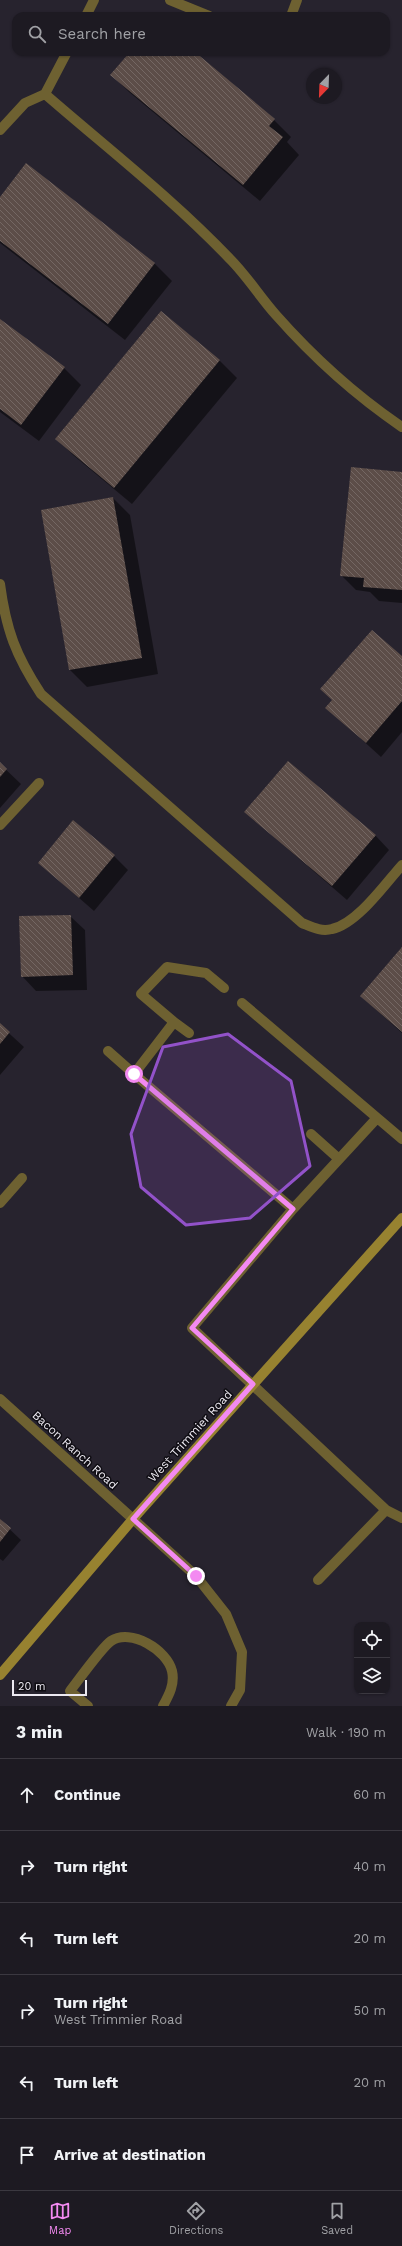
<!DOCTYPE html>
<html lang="en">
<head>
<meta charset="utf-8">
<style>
	body { margin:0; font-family:"Work Sans",sans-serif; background:#25232a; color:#f1f3f6 }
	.controls { position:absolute; right:12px; bottom:12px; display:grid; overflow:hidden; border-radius:8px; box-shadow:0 1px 3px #0004 }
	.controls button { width:36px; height:36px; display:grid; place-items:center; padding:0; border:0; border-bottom:1px solid #3b3840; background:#1d1a22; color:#f1f3f6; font:20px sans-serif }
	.compass { position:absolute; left:306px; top:68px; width:36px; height:36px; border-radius:50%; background:#1d1a22; box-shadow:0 1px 3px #0004; rotate:203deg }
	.scale { position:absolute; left:12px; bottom:10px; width:75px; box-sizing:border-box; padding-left:4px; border:2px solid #ece9f1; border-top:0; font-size:11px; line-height:14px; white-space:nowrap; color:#ece9f1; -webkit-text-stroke:3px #0f0d13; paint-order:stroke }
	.stop { position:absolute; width:12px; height:12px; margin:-9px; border:3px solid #f38af1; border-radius:50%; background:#fff }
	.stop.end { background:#f38af1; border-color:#fff; box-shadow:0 1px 4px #0008 }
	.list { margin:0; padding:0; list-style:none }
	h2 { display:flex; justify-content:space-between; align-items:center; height:52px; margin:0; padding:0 16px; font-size:17px }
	h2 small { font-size:13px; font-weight:400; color:#a0a1a5 }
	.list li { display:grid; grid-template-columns:26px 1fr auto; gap:12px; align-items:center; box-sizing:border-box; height:72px; padding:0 16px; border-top:1px solid #3b3840 }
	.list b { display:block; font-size:15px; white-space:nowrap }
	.list p { margin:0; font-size:13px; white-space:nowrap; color:#a0a1a5 }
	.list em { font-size:13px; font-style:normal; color:#a0a1a5 }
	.icon { flex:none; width:22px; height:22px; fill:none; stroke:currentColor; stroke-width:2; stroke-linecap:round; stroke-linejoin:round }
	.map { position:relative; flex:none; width:402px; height:1706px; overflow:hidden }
	.search { position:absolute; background:#1d1a22; box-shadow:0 1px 3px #0004; left:12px; right:12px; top:12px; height:44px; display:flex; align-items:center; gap:10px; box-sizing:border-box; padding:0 14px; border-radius:12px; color:#a0a1a5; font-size:15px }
	.sheet { height:484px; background:#1d1a22 }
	nav { display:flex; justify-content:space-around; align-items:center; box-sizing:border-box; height:56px; border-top:1px solid #3b3840; background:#1d1a22; font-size:11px; color:#a0a1a5 }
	nav a { display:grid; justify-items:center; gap:2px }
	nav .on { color:#f38af1 }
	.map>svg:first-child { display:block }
</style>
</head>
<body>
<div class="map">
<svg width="402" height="1706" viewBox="0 0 402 1706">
	<defs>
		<pattern id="building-back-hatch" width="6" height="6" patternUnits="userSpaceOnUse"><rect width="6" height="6" fill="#5c4d48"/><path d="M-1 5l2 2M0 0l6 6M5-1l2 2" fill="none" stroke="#746763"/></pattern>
	</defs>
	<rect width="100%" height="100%" fill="#27232e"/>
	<!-- shadow -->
	<path fill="#0007" d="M 131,52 L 193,52 L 274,120 L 291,137 L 287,142 L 299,155 L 260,201 L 129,92 L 112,75 Z
		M 27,165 L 155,264 L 172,281 L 125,340 L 0,243 L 0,199 Z
		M 161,313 L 220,361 L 237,378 L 132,504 L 73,455 L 56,438 Z
		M 0,320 L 64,368 L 81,385 L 39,441 L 0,412 Z
		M 402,473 L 402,603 L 379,601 L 370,592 L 356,590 L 341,575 Z
		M 113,498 L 130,515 L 158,674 L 87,687 L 70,670 Z
		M 402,657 L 402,732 L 381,757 L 327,708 Z
		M 0,764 L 21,784 L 0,808 Z
		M 245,812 L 375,835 L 389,850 L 347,900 Z
		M 114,856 L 128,870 L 94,911 L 39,863 Z
		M 70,916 L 85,930 L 87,990 L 36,991 L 22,976 Z
		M 402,949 L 402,1033 L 361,996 Z
		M 0,1025 L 24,1047 L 0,1075 Z
		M 0,1520 L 21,1540 L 3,1561 L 0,1559 Z"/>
	<!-- building -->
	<path fill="url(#building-back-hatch)" d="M 130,52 L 195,52 L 275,119 L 269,126 L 283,137 L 243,185 L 110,75 Z
		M 26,163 L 155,263 L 108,324 L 0,241 L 0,197 Z
		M 161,311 L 220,360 L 114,488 L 55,439 Z
		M 0,319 L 65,367 L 21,425 L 0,409 Z
		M 351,467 L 402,472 L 402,590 L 363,587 L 364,578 L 340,576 Z
		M 113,497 L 142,658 L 69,670 L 41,510 Z
		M 372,630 L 402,656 L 402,701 L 366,743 L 325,708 L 332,700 L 320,689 Z
		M 288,761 L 376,835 L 332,886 L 244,812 Z
		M 0,762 L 7,769 L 0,777 Z
		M 73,820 L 115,855 L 79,898 L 38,863 Z
		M 71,915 L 73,975 L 21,977 L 19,916 Z
		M 402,947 L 402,1032 L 360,996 Z
		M 0,1023 L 10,1032 L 0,1044 Z
		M 0,1519 L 11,1528 L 0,1542 Z"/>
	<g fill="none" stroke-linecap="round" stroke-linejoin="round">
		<!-- service -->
		<path stroke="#6e6131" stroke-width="10" d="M 170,0 L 209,16
			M 86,16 L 94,0
			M 291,16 L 297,0
			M 45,94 C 107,148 173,199 230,259 C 247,276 260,297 276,315 C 314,358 355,395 402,427
			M 0,130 L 25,103 L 45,94 L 67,52
			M 0,584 C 6,630 16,656 41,694 L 302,923 C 312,927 321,932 332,929 C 357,924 385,884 402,865
			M 0,825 L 39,783
			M 224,988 L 206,973 L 167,967 L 141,994 L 174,1022 L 134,1074 L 293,1209 L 192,1328 L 386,1510 L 318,1580
			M 242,1003 L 402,1139
			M 174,1022 L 189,1033
			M 108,1051 L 134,1074
			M 311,1134 L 339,1159
			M 0,1203 L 22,1178
			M 293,1209 L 377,1118
			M 386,1510 L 402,1518
			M 133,1519 L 196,1576 L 226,1614 L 242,1652 L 240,1690 L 231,1706
			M 88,1706 L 70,1691 C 78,1681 102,1647 111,1641 C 131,1628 167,1650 172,1671 C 175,1684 169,1695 163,1706"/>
		<!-- minor -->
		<path stroke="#6e6131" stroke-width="10" d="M 0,1399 L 133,1519"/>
		<!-- secondary -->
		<path stroke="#978230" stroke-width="10" d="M 0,1675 L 133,1519 L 402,1218"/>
	</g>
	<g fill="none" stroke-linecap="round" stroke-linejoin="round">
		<!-- route -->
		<path stroke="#f38af1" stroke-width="5" d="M 134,1074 L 293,1209 L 192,1328 L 253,1384 L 133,1519 L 196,1576"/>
	</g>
	<!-- marked area -->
	<path fill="#9252c9" fill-opacity="0.2" stroke="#9252c9" stroke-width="3" stroke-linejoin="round" d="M 228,1034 L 291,1081 L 310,1166 L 250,1218 L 186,1225 L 141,1187 L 131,1134 L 163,1047 Z"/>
	<g text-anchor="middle" stroke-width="3" stroke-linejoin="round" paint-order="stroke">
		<!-- street labels -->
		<g font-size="12" fill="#ece9f1" stroke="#0f0d13">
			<text transform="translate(190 1436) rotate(-48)" y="4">West Trimmier Road</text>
			<text transform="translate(75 1450) rotate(42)" y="4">Bacon Ranch Road</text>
		</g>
	</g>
</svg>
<div class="controls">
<button><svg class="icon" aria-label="locate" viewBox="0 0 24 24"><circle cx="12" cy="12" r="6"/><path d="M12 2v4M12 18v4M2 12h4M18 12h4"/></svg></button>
<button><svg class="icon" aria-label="layers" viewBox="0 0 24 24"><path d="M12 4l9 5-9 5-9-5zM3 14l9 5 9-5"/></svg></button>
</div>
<svg class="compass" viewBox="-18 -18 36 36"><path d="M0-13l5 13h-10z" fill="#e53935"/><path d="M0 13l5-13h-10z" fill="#a0a1a5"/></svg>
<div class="scale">20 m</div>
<div class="stop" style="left:134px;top:1074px"></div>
<div class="stop end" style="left:196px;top:1576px"></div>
<div class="search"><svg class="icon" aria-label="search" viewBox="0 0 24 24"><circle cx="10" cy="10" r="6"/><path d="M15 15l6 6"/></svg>Search here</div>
</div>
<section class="sheet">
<h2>3 min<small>Walk · 190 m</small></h2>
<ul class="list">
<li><svg class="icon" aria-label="ahead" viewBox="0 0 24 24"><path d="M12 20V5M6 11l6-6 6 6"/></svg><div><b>Continue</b></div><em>60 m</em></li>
<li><svg class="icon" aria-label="right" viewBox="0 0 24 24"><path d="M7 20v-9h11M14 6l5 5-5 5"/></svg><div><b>Turn right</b></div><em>40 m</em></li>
<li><svg class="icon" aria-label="left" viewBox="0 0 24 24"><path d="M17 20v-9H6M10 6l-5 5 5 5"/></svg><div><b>Turn left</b></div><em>20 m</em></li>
<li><svg class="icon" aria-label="right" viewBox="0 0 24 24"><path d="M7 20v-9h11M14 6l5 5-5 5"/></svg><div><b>Turn right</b><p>West Trimmier Road</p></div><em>50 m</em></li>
<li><svg class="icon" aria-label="left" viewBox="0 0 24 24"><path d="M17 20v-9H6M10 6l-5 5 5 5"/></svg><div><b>Turn left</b></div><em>20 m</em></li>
<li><svg class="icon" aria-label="arrive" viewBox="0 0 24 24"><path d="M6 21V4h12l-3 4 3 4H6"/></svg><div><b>Arrive at destination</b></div></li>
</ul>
</section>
<nav>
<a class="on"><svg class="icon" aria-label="map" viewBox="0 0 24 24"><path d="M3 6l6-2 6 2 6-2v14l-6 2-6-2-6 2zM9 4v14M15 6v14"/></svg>Map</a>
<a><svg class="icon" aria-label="directions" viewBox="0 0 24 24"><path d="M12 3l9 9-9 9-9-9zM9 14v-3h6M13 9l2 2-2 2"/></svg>Directions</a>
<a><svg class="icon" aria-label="saved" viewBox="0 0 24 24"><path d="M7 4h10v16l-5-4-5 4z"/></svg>Saved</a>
</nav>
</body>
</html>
